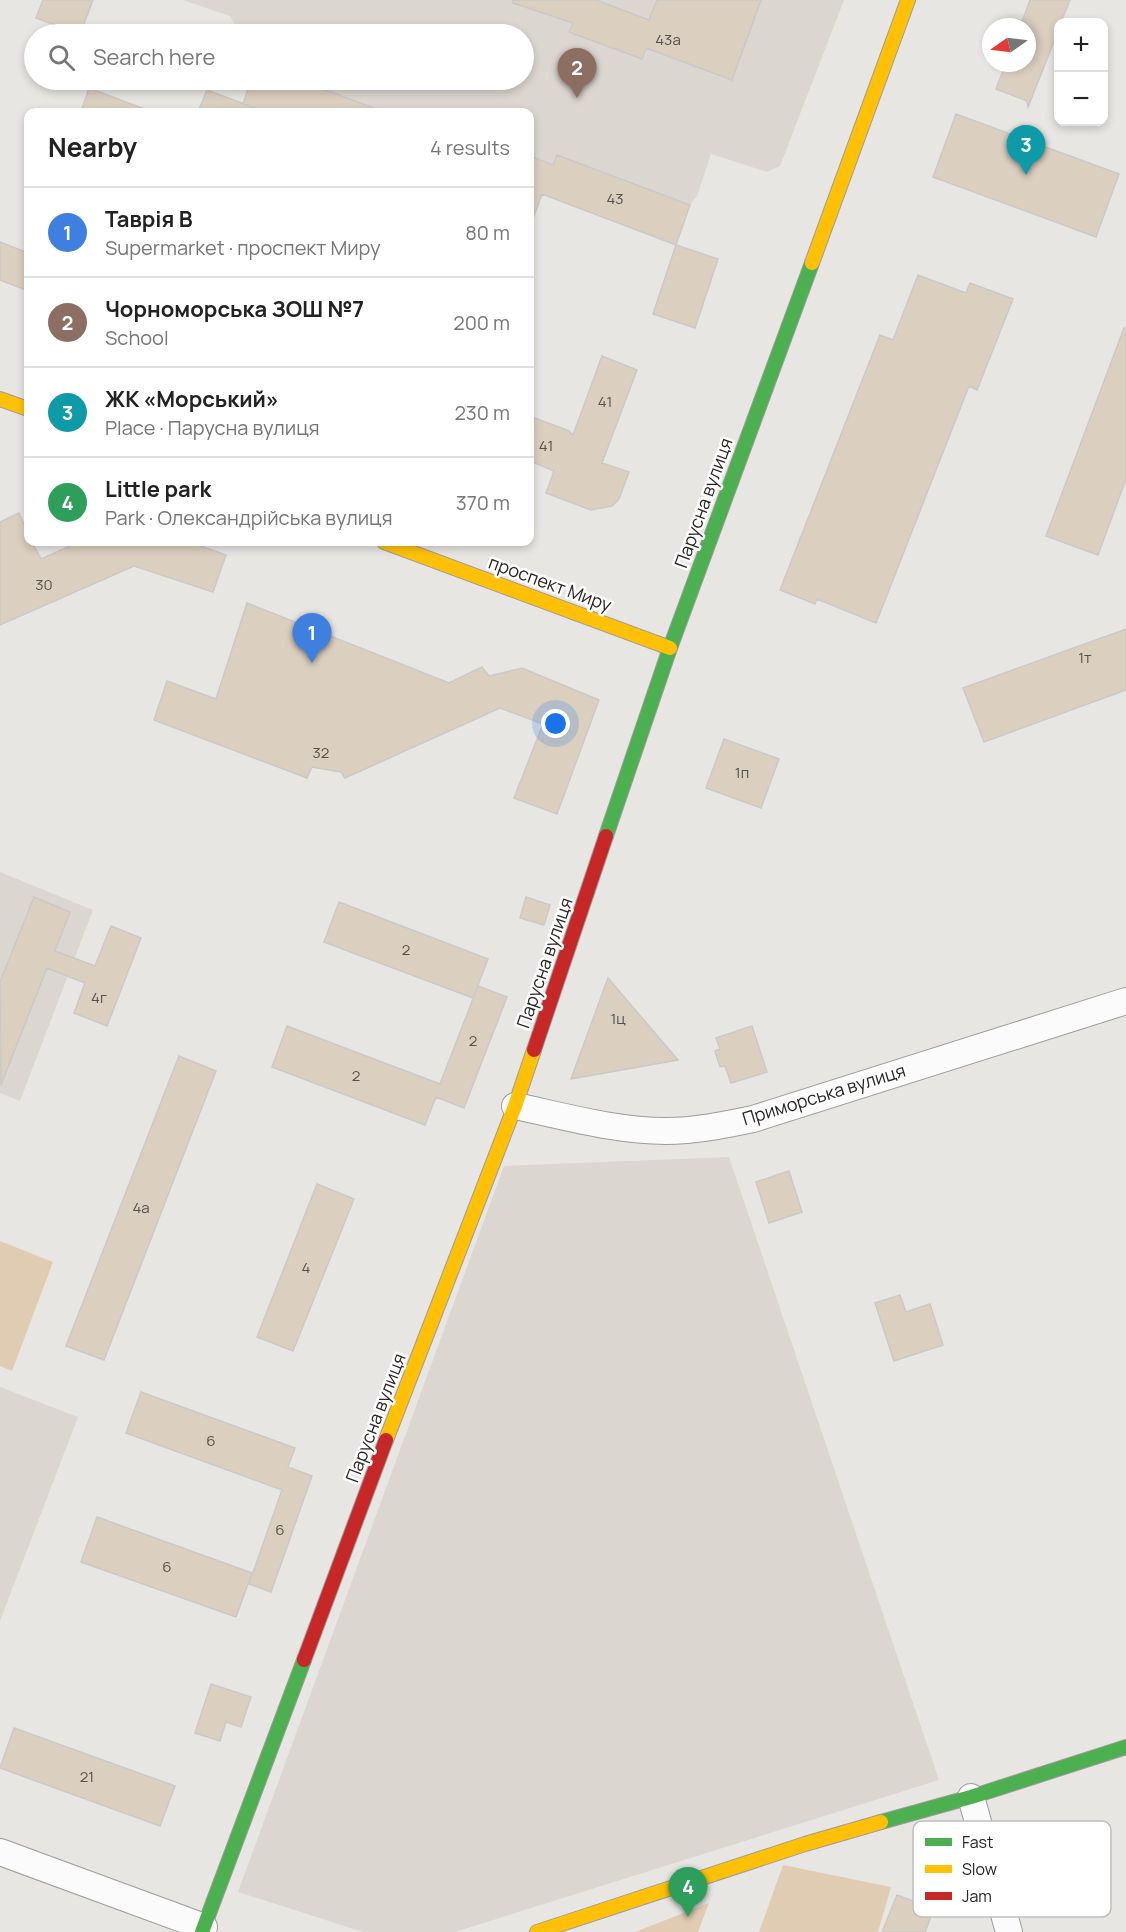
<!DOCTYPE html>
<html lang="en">
<head>
<meta charset="utf-8">
<style>
	body { margin:0; font-family:Manrope,sans-serif; background:#f6f6f6; color:#222 }
	.controls { position:absolute; right:18px; top:18px; display:grid; overflow:hidden; border-radius:12px; box-shadow:0 3px 9px #0003 }
	.controls button { width:54px; height:54px; display:grid; place-items:center; padding:0; border:0; border-bottom:2px solid #e0e0e0; background:#fff; color:#222; font:30px sans-serif }
	.compass { position:absolute; left:982px; top:18px; width:54px; height:54px; border-radius:50%; background:#fff; box-shadow:0 3px 9px #0003; rotate:256deg }
	.you { position:absolute; left:556px; top:724px; width:21px; height:21px; margin:-15px; border:4px solid #fff; border-radius:50%; background:#1a73e8; box-shadow:0 0 0 9px #1a73e833 }
	.badge { display:grid; place-items:center; width:39px; height:39px; border-radius:50%; background:#6b6966; color:#fff; font-size:20px; font-weight:700 }
	.pin { position:absolute; translate:-50% -50px; filter:drop-shadow(0 2px 3px #0008) }
	.pin::after { content:''; position:absolute; top:32px; width:21px; height:18px; background:inherit; clip-path:polygon(0 0,100% 0,50% 100%) }
	.list { margin:0; padding:0; list-style:none }
	h2 { display:flex; justify-content:space-between; align-items:center; height:78px; margin:0; padding:0 24px; font-size:26px }
	h2 small { font-size:20px; font-weight:400; color:#767676 }
	.list li { display:grid; grid-template-columns:39px 1fr auto; gap:18px; align-items:center; box-sizing:border-box; height:90px; padding:0 24px; border-top:2px solid #e0e0e0 }
	.list b { display:block; font-size:22px; white-space:nowrap }
	.list p { margin:0; font-size:20px; white-space:nowrap; color:#767676 }
	.list em { font-size:20px; font-style:normal; color:#767676 }
	.icon { flex:none; width:33px; height:33px; fill:none; stroke:currentColor; stroke-width:2; stroke-linecap:round; stroke-linejoin:round }
	.map { position:relative; flex:none; width:1126px; height:1932px; overflow:hidden }
	.search { position:absolute; background:#fff; box-shadow:0 3px 9px #0003; left:24px; top:24px; width:510px; height:66px; display:flex; align-items:center; gap:15px; box-sizing:border-box; padding:0 21px; border-radius:33px; color:#767676; font-size:22px }
	.panel { position:absolute; background:#fff; box-shadow:0 3px 9px #0003; left:24px; top:108px; width:510px; height:438px; border-radius:12px }
	.map>svg:first-child { display:block }
</style>
</head>
<body>
<div class="map">
<svg width="1126" height="1932" viewBox="0 0 1126 1932">
	<rect width="100%" height="100%" fill="#e8e6e3"/>
	<!-- built -->
	<path fill="#dbd6cf" d="M 183,0 L 844,0 L 780,166 L 767,172 L 711,154 L 697,196 L 690,205 L 557,155 L 553,165 L 530,156 L 530,112 L 414,112 L 402,108 L 400,112 L 387,112 L 299,80 L 524,80 L 524,34 L 241,34 L 230,16 Z
		M 0,872 L 93,910 L 20,1101 L 0,1093 Z
		M 729,1157 L 939,1780 L 455,1932 L 363,1932 L 238,1892 L 504,1166 Z
		M 0,1387 L 78,1417 L 0,1621 Z"/>
	<!-- green -->
	<path fill="#dfccb3" d="M 0,1241 L 53,1262 L 12,1371 L 0,1366 Z
		M 783,1865 L 891,1887 L 878,1932 L 759,1932 Z
		M 709,1903 L 698,1932 L 635,1932 Z"/>
	<!-- building -->
	<path fill="#dbcfc0" stroke="#cbc9c7" stroke-width="1.5" d="M 43,0 L 93,0 L 80,34 L 36,18 Z
		M 513,0 L 596,0 L 649,20 L 657,0 L 761,0 L 732,80 L 646,48 L 642,59 L 569,32 L 573,23 L 513,3 Z
		M 1030,0 L 1070,0 L 1061,22 L 1059,22 L 1059,29 L 1028,107 L 1027,101 L 996,89 L 1006,63 L 1027,63 L 1027,27 L 1020,27 Z
		M 251,80 L 299,80 L 382,111 L 382,112 L 267,112 L 243,104 Z
		M 89,88 L 150,111 L 150,112 L 81,112 Z
		M 207,90 L 263,111 L 263,112 L 198,112 Z
		M 956,114 L 1119,174 L 1096,237 L 933,177 Z
		M 557,155 L 690,205 L 676,245 L 542,194 L 531,224 L 530,224 L 530,156 L 553,165 Z
		M 0,242 L 28,253 L 28,291 L 0,280 Z
		M 676,245 L 718,259 L 695,328 L 653,314 Z
		M 918,275 L 966,293 L 970,283 L 1013,299 L 977,390 L 969,386 L 876,623 L 817,599 L 815,604 L 780,590 L 880,335 L 893,340 Z
		M 1124,328 L 1126,328 L 1126,479 L 1098,555 L 1046,536 Z
		M 602,356 L 637,370 L 602,463 L 629,472 L 619,499 L 612,506 L 591,510 L 546,493 L 554,471 L 530,461 L 530,416 L 569,431 L 573,435 Z
		M 19,513 L 28,533 L 28,542 L 32,542 L 41,559 L 79,542 L 189,542 L 226,555 L 213,592 L 134,566 L 0,625 L 0,522 Z
		M 247,603 L 449,683 L 482,667 L 489,676 L 522,668 L 599,700 L 557,814 L 514,798 L 543,724 L 500,708 L 345,778 L 341,772 L 312,767 L 307,778 L 154,720 L 167,681 L 216,699 Z
		M 1126,629 L 1126,690 L 984,742 L 963,688 Z
		M 724,739 L 779,759 L 761,808 L 706,788 Z
		M 34,897 L 70,912 L 55,951 L 95,966 L 111,926 L 141,938 L 107,1026 L 74,1013 L 85,983 L 47,968 L 1,1085 L 0,982 Z
		M 526,897 L 550,905 L 544,925 L 520,918 Z
		M 339,902 L 488,959 L 473,998 L 324,942 Z
		M 608,978 L 678,1060 L 571,1079 Z
		M 478,986 L 507,997 L 464,1108 L 436,1097 L 425,1125 L 272,1067 L 287,1026 L 440,1084 Z
		M 752,1026 L 767,1072 L 731,1083 L 725,1066 L 720,1067 L 715,1051 L 720,1049 L 716,1038 Z
		M 179,1056 L 216,1071 L 104,1360 L 66,1346 Z
		M 789,1171 L 802,1212 L 769,1223 L 756,1182 Z
		M 317,1184 L 354,1199 L 293,1351 L 257,1337 Z
		M 900,1295 L 906,1312 L 930,1304 L 943,1345 L 894,1361 L 875,1303 Z
		M 141,1392 L 295,1448 L 288,1467 L 312,1476 L 271,1592 L 249,1584 L 282,1490 L 126,1433 Z
		M 97,1517 L 252,1573 L 236,1617 L 81,1562 Z
		M 211,1684 L 251,1697 L 241,1727 L 226,1722 L 220,1741 L 195,1733 Z
		M 14,1728 L 175,1786 L 160,1826 L 0,1768 Z
		M 897,1895 L 934,1909 L 925,1932 L 882,1932 Z"/>
	<g fill="none" stroke-linecap="round" stroke-linejoin="round">
		<defs>
			<path id="street" d="M 515,1106 C 564,1116 615,1131 666,1131 C 695,1131 724,1125 753,1119 L 1126,1001
				M 971,1797 L 1009,1932
				M 0,1852 L 204,1927"/>
			<path id="fast" d="M 606,836 L 670,648 L 812,263
				M 881,1822 L 971,1797 L 1126,1747
				M 202,1932 L 304,1660"/>
			<path id="slow" d="M 812,263 L 908,0
				M 0,399 L 28,409
				M 384,542 L 670,648
				M 386,1440 L 515,1106 L 534,1050
				M 537,1932 L 805,1844 L 881,1822"/>
			<path id="jam" d="M 534,1050 L 606,836
				M 304,1660 L 386,1440"/>
		</defs>
		<!-- street casing -->
		<use href="#street" stroke="#9e9c9a" stroke-width="28"/>
		<!-- fast casing -->
		<use href="#fast" stroke="#9e9c9a" stroke-width="16"/>
		<!-- slow casing -->
		<use href="#slow" stroke="#9e9c9a" stroke-width="16"/>
		<!-- jam casing -->
		<use href="#jam" stroke="#9e9c9a" stroke-width="16"/>
		<!-- street -->
		<use href="#street" stroke="#fcfbfb" stroke-width="26"/>
		<!-- fast -->
		<use href="#fast" stroke="#4caf50" stroke-width="14"/>
		<!-- slow -->
		<use href="#slow" stroke="#ffc107" stroke-width="14"/>
		<!-- jam -->
		<use href="#jam" stroke="#c62828" stroke-width="14"/>
	</g>
	<g text-anchor="middle" stroke-width="5" stroke-linejoin="round" paint-order="stroke">
		<!-- number labels -->
		<g font-size="15" fill="#54504a">
			<text x="668" y="45">43а</text>
			<text x="615" y="204">43</text>
			<text x="605" y="407">41</text>
			<text x="546" y="451">41</text>
			<text x="44" y="590">30</text>
			<text x="1085" y="663">1т</text>
			<text x="321" y="758">32</text>
			<text x="742" y="778">1п</text>
			<text x="406" y="955">2</text>
			<text x="99" y="1003">4г</text>
			<text x="618" y="1024">1ц</text>
			<text x="473" y="1046">2</text>
			<text x="356" y="1081">2</text>
			<text x="141" y="1213">4а</text>
			<text x="306" y="1273">4</text>
			<text x="211" y="1446">6</text>
			<text x="280" y="1535">6</text>
			<text x="167" y="1572">6</text>
			<text x="87" y="1782">21</text>
		</g>
		<!-- street labels -->
		<g font-size="18" fill="#272523" stroke="#fff">
			<text transform="translate(704 503) rotate(-70)" y="6">Парусна вулиця</text>
			<text transform="translate(550 584) rotate(20)" y="6">проспект Миру</text>
			<text transform="translate(545 963) rotate(-71)" y="6">Парусна вулиця</text>
			<text transform="translate(824 1095) rotate(-17)" y="6">Приморська вулиця</text>
			<text transform="translate(376 1418) rotate(-69)" y="6">Парусна вулиця</text>
		</g>
	</g>
	<!-- legend -->
	<rect x="913" y="1821" width="198" height="96" rx="9" fill="#fff" stroke="#bebebd" stroke-width="1.5"/>
	<rect x="925" y="1838" width="27" height="8" fill="#4caf50"/>
	<rect x="925" y="1865" width="27" height="8" fill="#ffc107"/>
	<rect x="925" y="1892" width="27" height="8" fill="#c62828"/>
	<g font-size="16" fill="#272523">
		<text x="962" y="1848">Fast</text>
		<text x="962" y="1875">Slow</text>
		<text x="962" y="1902">Jam</text>
	</g>
</svg>
<div class="controls">
<button>+</button>
<button>−</button>
</div>
<svg class="compass" viewBox="-18 -18 36 36"><path d="M0-13l5 13h-10z" fill="#e53935"/><path d="M0 13l5-13h-10z" fill="#767676"/></svg>
<div class="you"></div>
<div class="pin badge" style="left:312px;top:663px;background:#3f7fe0">1</div>
<div class="pin badge" style="left:577px;top:98px;background:#8d6e63">2</div>
<div class="pin badge" style="left:1026px;top:175px;background:#0f9aa8">3</div>
<div class="pin badge" style="left:688px;top:1917px;background:#2e9e5b">4</div>
<div class="search"><svg class="icon" aria-label="search" viewBox="0 0 24 24"><circle cx="10" cy="10" r="6"/><path d="M15 15l6 6"/></svg>Search here</div>
<section class="panel">
<h2>Nearby<small>4 results</small></h2>
<ul class="list">
<li><span class="badge" style="background:#3f7fe0">1</span><div><b>Таврія В</b><p>Supermarket · проспект Миру</p></div><em>80 m</em></li>
<li><span class="badge" style="background:#8d6e63">2</span><div><b>Чорноморська ЗОШ №7</b><p>School</p></div><em>200 m</em></li>
<li><span class="badge" style="background:#0f9aa8">3</span><div><b>ЖК «Морський»</b><p>Place · Парусна вулиця</p></div><em>230 m</em></li>
<li><span class="badge" style="background:#2e9e5b">4</span><div><b>Little park</b><p>Park · Олександрійська вулиця</p></div><em>370 m</em></li>
</ul>
</section>
</div>
</body>
</html>
